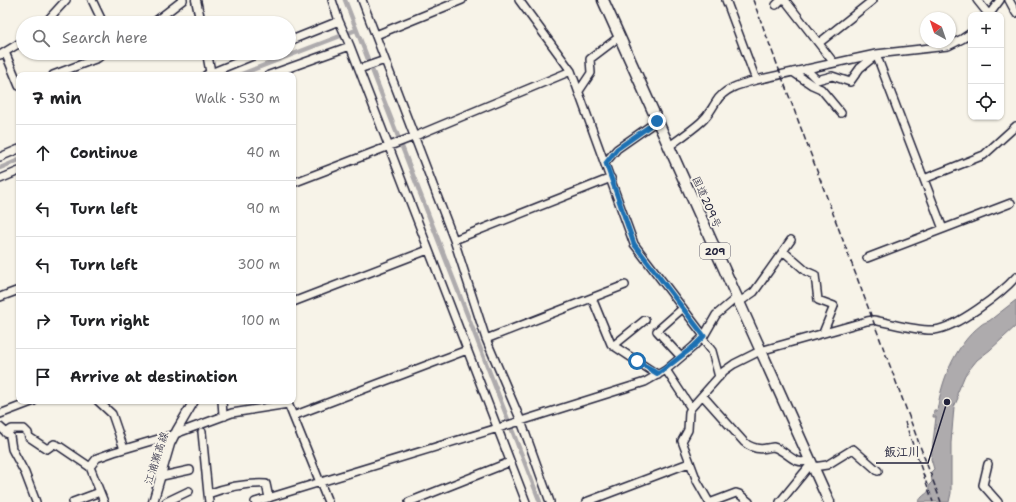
<!DOCTYPE html>
<html lang="en">
<head>
<meta charset="utf-8">
<style>
	body { margin:0; font-family:"Shantell Sans","Klee One",sans-serif; background:#f6f6f6; color:#202124 }
	.controls { position:absolute; right:12px; top:12px; display:grid; overflow:hidden; border-radius:8px; box-shadow:0 1px 3px #0004 }
	.controls button { width:36px; height:36px; display:grid; place-items:center; padding:0; border:0; border-bottom:1px solid #e0e0e0; background:#fff; color:#202124; font:20px sans-serif }
	.compass { position:absolute; left:920px; top:12px; width:36px; height:36px; border-radius:50%; background:#fff; box-shadow:0 1px 3px #0004; rotate:320deg }
	.stop { position:absolute; width:12px; height:12px; margin:-9px; border:3px solid #1f6fb2; border-radius:50%; background:#fff }
	.stop.end { background:#1f6fb2; border-color:#fff; box-shadow:0 1px 4px #0008 }
	.list { margin:0; padding:0; list-style:none }
	h2 { display:flex; justify-content:space-between; align-items:center; height:52px; margin:0; padding:0 16px; font-size:17px }
	h2 small { font-size:13px; font-weight:400; color:#757577 }
	.list li { display:grid; grid-template-columns:26px 1fr auto; gap:12px; align-items:center; box-sizing:border-box; height:56px; padding:0 16px; border-top:1px solid #e0e0e0 }
	.list b { display:block; font-size:15px; white-space:nowrap }
	.list em { font-size:13px; font-style:normal; color:#757577 }
	.icon { flex:none; width:22px; height:22px; fill:none; stroke:currentColor; stroke-width:2; stroke-linecap:round; stroke-linejoin:round }
	.map { position:relative; flex:none; width:1016px; height:502px; overflow:hidden }
	.search { position:absolute; background:#fff; box-shadow:0 1px 3px #0004; left:16px; top:16px; width:280px; height:44px; display:flex; align-items:center; gap:10px; box-sizing:border-box; padding:0 14px; border-radius:22px; color:#757577; font-size:15px }
	.panel { position:absolute; background:#fff; box-shadow:0 1px 3px #0004; left:16px; top:72px; width:280px; height:332px; border-radius:8px }
	.map>svg:first-child { display:block }
</style>
</head>
<body>
<div class="map">
<svg width="1016" height="502" viewBox="0 0 1016 502">
	<rect width="100%" height="100%" fill="#f7f3e8"/>
	<filter id="ink" filterUnits="userSpaceOnUse"><feTurbulence type="fractalNoise" baseFrequency=".025" numOctaves="2"/><feDisplacementMap in="SourceGraphic" scale="8" xChannelSelector="R" yChannelSelector="G"/><feConvolveMatrix kernelMatrix="1 2 1 2 8 2 1 2 1" color-interpolation-filters="sRGB"/></filter>
	<g filter="url(#ink)">
		<!-- water -->
		<path fill="#aeabad" stroke="#76747f" d="M 1016,300 L 1016,326 L 990,350 L 977,360 L 965,375 L 957,394 L 958,398 L 954,407 L 951,443 L 951,493 L 949,502 L 918,502 C 919,501 920,499 922,497 C 927,492 929,494 929,485 L 932,482 L 931,472 L 934,469 L 931,459 L 936,417 L 933,417 L 934,410 L 935,410 L 935,412 L 937,412 C 941,381 955,345 981,325 C 983,323 986,322 989,321 C 998,314 1007,307 1016,300 Z"/>
		<g fill="none" stroke-linecap="round" stroke-linejoin="round">
			<!-- canal -->
			<path stroke="#aeabad" stroke-width="4.5" d="M 345,0 L 540,502
				M 239,75 L 356,30
				M 0,168 L 19,160"/>
			<defs>
				<path id="minor" d="M 92,0 L 103,23
					M 362,0 L 454,240 L 486,339 L 521,421 L 550,502
					M 519,0 L 571,71 L 634,244 L 704,336
					M 726,0 L 756,80
					M 785,0 L 834,63
					M 977,0 L 989,15
					M 1009,0 L 1016,13
					M 776,5 L 781,0
					M 989,15 L 1000,0
					M 339,21 L 350,46
					M 45,23 L 66,0
					M 153,23 L 183,0
					M 376,35 L 462,0
					M 289,41 L 339,21 L 332,0
					M 819,43 L 873,0
					M 5,52 L 19,86
					M 876,54 L 943,229
					M 0,55 L 23,41
					M 359,69 L 385,60
					M 806,69 L 817,80 L 832,76 L 850,82 L 860,68 L 875,56
					M 793,72 L 812,85 L 821,89 L 841,113
					M 53,75 L 98,58 L 104,53
					M 206,75 L 260,53
					M 269,75 L 350,46 L 526,502
					M 579,91 L 591,73 L 590,59 L 619,37
					M 668,147 C 679,139 691,131 701,122 C 709,115 710,111 716,102 C 724,88 741,84 756,80 L 876,54 L 948,46 L 962,39 L 971,33
					M 0,157 L 19,149
					M 605,163 L 617,149 L 657,121
					M 0,179 L 19,171
					M 924,179 L 984,155 L 1016,126
					M 293,183 L 413,137 L 571,71
					M 454,240 L 611,178
					M 783,251 L 806,271 L 815,275 L 818,300 L 834,306 L 823,333
					M 867,258 L 1011,203
					M 0,297 L 19,290
					M 592,298 L 611,344 L 658,375
					M 293,302 L 428,250
					M 738,303 L 754,292 L 791,240
					M 702,338 L 712,351 L 719,377
					M 486,339 L 625,285
					M 613,346 L 645,320
					M 681,357 L 657,331 L 683,308
					M 666,370 L 691,408
					M 703,396 L 744,442 C 751,448 758,450 767,448 C 769,448 771,447 773,447 C 787,450 794,467 809,460
					M 98,401 L 112,414 L 124,449
					M 222,401 L 223,415 L 225,416
					M 287,401 L 328,502
					M 0,414 L 34,401
					M 293,416 L 467,350
					M 0,427 L 10,436 L 12,449 L 25,473 L 36,502
					M 202,432 L 208,494
					M 6,433 L 12,429 L 24,429 L 28,433 L 29,437 L 47,449 L 54,444 L 59,446 L 90,467 L 104,502
					M 988,464 L 983,485 L 998,502
					M 90,467 L 97,458 L 114,452 L 175,434 L 232,413 L 288,404
					M 813,467 L 827,465 L 853,449 L 878,471
					M 162,476 L 190,470
					M 73,502 L 100,492
					M 166,502 L 189,491
					M 209,502 L 208,494 C 227,487 246,483 266,484 L 269,498
					M 255,502 L 521,421 L 645,382 L 666,370 L 693,347 L 704,336 L 716,315 L 736,298
					M 409,502 L 510,462
					M 586,502 L 689,463
					M 709,502 L 697,481 L 682,441 L 688,430 L 689,412 L 691,408 L 724,371 L 734,364 L 760,351 L 867,321 L 873,320 C 891,323 915,331 934,330 C 956,328 1001,294 1016,277
					M 712,502 L 736,493 L 739,494 L 749,502
					M 780,502 L 811,464"/>
				<path id="major" d="M 196,0 L 201,23
					M 207,53 L 211,75
					M 153,502 L 170,444 L 177,430 L 194,401"/>
				<path id="highway" d="M 603,0 L 829,502"/>
			</defs>
			<!-- minor casing -->
			<use href="#minor" stroke="#22223b" stroke-width="10"/>
			<!-- major casing -->
			<use href="#major" stroke="#22223b" stroke-width="11"/>
			<!-- highway casing -->
			<use href="#highway" stroke="#22223b" stroke-width="13"/>
			<!-- minor -->
			<use href="#minor" stroke="#f7f3e8" stroke-width="7"/>
			<!-- major -->
			<use href="#major" stroke="#f7f3e8" stroke-width="8"/>
			<!-- highway -->
			<use href="#highway" stroke="#f7f3e8" stroke-width="10"/>
			<!-- rail -->
			<path stroke="#22223b" stroke-width="1.5" stroke-dasharray="6 3" stroke-linecap="butt" d="M 753,0 L 941,502
				M 905,422 L 933,502"/>
		</g>
	</g>
	<g fill="none" stroke-linecap="round" stroke-linejoin="round" filter="url(#ink)">
		<!-- route -->
		<path stroke="#1f6fb2" stroke-width="5" d="M 637,361 L 658,374 L 693,347 L 704,336 L 634,244 L 606,163 L 617,149 L 657,121"/>
	</g>
	<g text-anchor="middle" stroke-width="4" stroke-linejoin="round" paint-order="stroke">
		<!-- shield labels -->
		<rect fill="#f7f3e8" stroke="#62616f" stroke-width="1" x="700" y="243" width="30" height="16" rx="3"/>
		<g font-size="10" font-weight="bold" fill="#22223b">
			<text x="715" y="255">209</text>
		</g>
		<!-- street labels -->
		<g font-size="11" fill="#22223b" stroke="#f7f3e8">
			<text transform="translate(707 202) rotate(66)" y="4">国道209号</text>
			<text transform="translate(156 458) rotate(-72)" y="4">江浦瀬高線</text>
		</g>
	</g>
	<!-- callouts -->
	<path fill="none" stroke="#22223b" stroke-width="1.5" d="M947 402L928 463H876"/>
	<circle fill="#22223b" stroke="#f7f3e8" stroke-width="1.5" cx="947" cy="402" r="4"/>
	<g font-size="12" text-anchor="middle" font-weight="bold" fill="#22223b" stroke="#f7f3e8" stroke-width="4" stroke-linejoin="round" paint-order="stroke">
		<text x="902" y="456">飯江川</text>
	</g>
</svg>
<div class="controls">
<button>+</button>
<button>−</button>
<button><svg class="icon" aria-label="locate" viewBox="0 0 24 24"><circle cx="12" cy="12" r="6"/><path d="M12 2v4M12 18v4M2 12h4M18 12h4"/></svg></button>
</div>
<svg class="compass" viewBox="-18 -18 36 36"><path d="M0-13l5 13h-10z" fill="#e53935"/><path d="M0 13l5-13h-10z" fill="#757577"/></svg>
<div class="stop" style="left:637px;top:361px"></div>
<div class="stop end" style="left:657px;top:121px"></div>
<div class="search"><svg class="icon" aria-label="search" viewBox="0 0 24 24"><circle cx="10" cy="10" r="6"/><path d="M15 15l6 6"/></svg>Search here</div>
<section class="panel">
<h2>7 min<small>Walk · 530 m</small></h2>
<ul class="list">
<li><svg class="icon" aria-label="ahead" viewBox="0 0 24 24"><path d="M12 20V5M6 11l6-6 6 6"/></svg><div><b>Continue</b></div><em>40 m</em></li>
<li><svg class="icon" aria-label="left" viewBox="0 0 24 24"><path d="M17 20v-9H6M10 6l-5 5 5 5"/></svg><div><b>Turn left</b></div><em>90 m</em></li>
<li><svg class="icon" aria-label="left" viewBox="0 0 24 24"><path d="M17 20v-9H6M10 6l-5 5 5 5"/></svg><div><b>Turn left</b></div><em>300 m</em></li>
<li><svg class="icon" aria-label="right" viewBox="0 0 24 24"><path d="M7 20v-9h11M14 6l5 5-5 5"/></svg><div><b>Turn right</b></div><em>100 m</em></li>
<li><svg class="icon" aria-label="arrive" viewBox="0 0 24 24"><path d="M6 21V4h12l-3 4 3 4H6"/></svg><div><b>Arrive at destination</b></div></li>
</ul>
</section>
</div>
</body>
</html>
